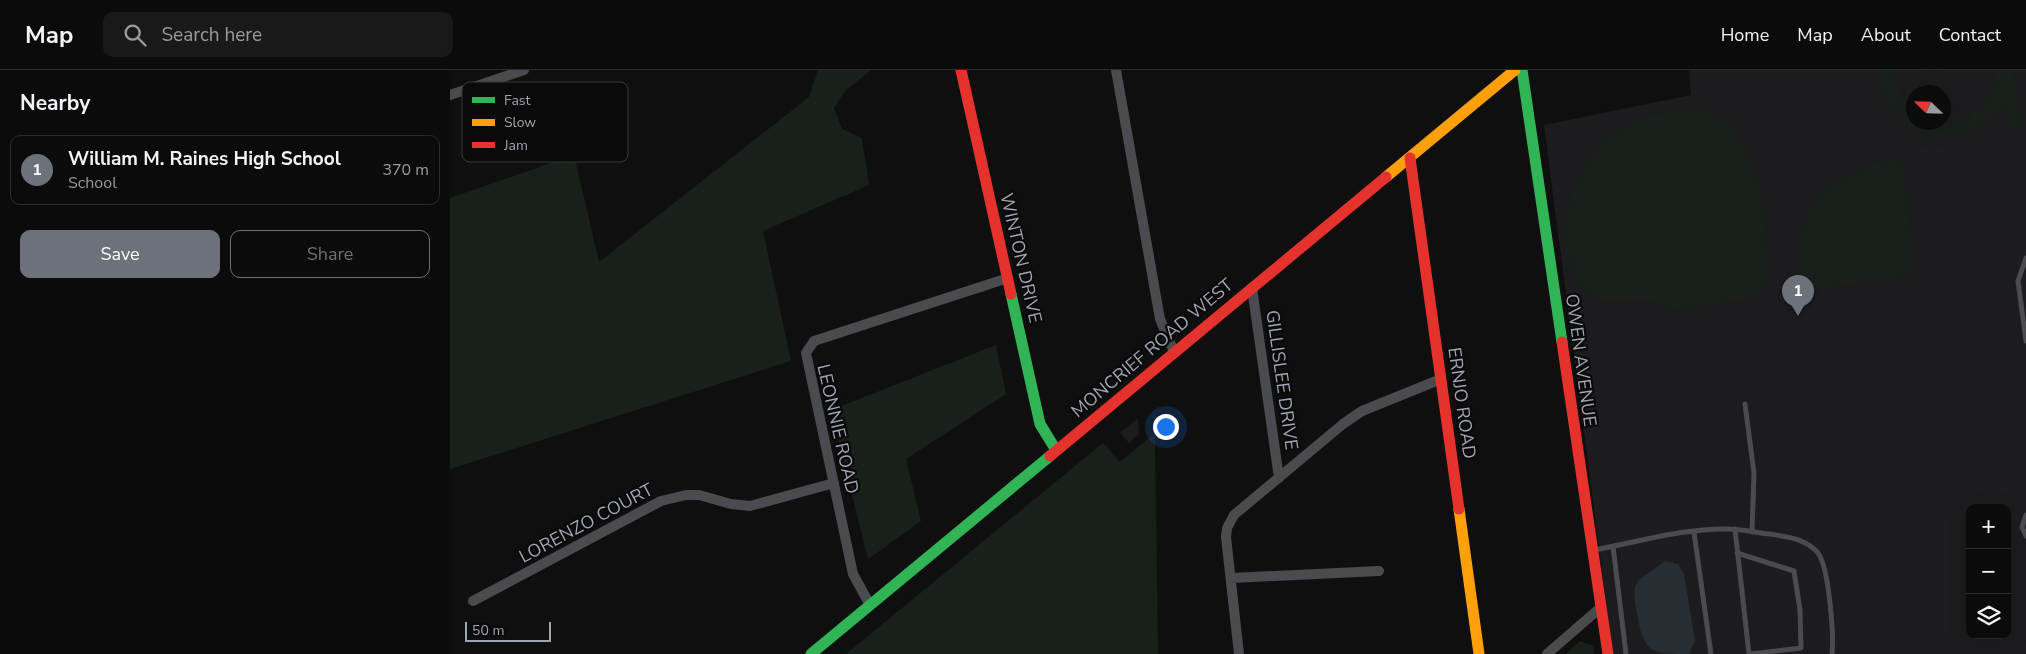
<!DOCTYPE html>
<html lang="en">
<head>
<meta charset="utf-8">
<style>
	body { margin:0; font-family:"Nunito Sans",sans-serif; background:#19191a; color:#f1f3f6 }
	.controls { position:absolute; right:15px; bottom:15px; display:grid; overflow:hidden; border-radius:10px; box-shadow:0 5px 20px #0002 }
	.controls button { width:45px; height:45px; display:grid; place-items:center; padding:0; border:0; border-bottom:1px solid #2b2b2d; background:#0b0b0c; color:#f1f3f6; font:25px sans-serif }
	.compass { position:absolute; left:1456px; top:15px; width:45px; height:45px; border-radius:50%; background:#0b0b0c; box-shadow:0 5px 20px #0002; rotate:293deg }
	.scale { position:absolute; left:15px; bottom:12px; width:86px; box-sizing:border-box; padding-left:5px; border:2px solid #a0a6b1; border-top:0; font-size:14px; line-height:18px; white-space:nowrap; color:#a0a6b1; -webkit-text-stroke:4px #0a0a0b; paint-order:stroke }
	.you { position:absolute; left:715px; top:356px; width:18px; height:18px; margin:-12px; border:4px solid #fff; border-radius:50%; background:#1a73e8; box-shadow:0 0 0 8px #1a73e833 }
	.badge { display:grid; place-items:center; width:32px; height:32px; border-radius:50%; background:#6d7179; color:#fff; font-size:16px; font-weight:700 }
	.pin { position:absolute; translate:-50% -41px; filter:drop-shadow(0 1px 2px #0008) }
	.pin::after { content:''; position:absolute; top:26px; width:18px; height:15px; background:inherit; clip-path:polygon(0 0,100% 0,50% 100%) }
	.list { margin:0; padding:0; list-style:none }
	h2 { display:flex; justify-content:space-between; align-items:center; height:65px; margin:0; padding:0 20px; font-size:21px }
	h2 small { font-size:16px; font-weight:400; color:#9a9b9d }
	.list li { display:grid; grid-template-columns:32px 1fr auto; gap:15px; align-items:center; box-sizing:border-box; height:70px; margin:0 10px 10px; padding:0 10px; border:1px solid #2b2b2d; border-radius:10px }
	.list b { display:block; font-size:19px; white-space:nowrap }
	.list p { margin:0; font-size:16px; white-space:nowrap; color:#9a9b9d }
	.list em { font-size:16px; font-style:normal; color:#9a9b9d }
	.actions { display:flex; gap:10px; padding:15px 20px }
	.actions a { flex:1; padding:11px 0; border:1px solid #6d7179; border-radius:10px; text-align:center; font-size:18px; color:#6d7179 }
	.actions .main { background:#6d7179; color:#fff }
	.icon { flex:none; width:28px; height:28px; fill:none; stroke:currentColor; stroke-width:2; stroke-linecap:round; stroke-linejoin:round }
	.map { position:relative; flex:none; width:1576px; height:584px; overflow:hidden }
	header { display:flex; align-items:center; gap:30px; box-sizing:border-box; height:70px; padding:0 25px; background:#0b0b0c; border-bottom:1px solid #2b2b2d }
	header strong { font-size:24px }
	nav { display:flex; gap:28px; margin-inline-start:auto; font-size:18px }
	.search { width:350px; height:45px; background:#19191a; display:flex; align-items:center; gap:12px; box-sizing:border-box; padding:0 18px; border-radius:10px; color:#9a9b9d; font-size:19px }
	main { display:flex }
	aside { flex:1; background:#0b0b0c }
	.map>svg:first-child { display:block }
</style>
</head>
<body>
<header>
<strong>Map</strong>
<div class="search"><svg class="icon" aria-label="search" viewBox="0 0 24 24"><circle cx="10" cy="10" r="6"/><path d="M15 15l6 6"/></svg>Search here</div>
<nav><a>Home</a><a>Map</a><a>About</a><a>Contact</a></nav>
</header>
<main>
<aside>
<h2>Nearby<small></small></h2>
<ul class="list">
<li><span class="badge">1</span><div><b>William M. Raines High School</b><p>School</p></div><em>370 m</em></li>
</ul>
<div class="actions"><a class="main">Save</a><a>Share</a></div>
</aside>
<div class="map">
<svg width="1576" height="584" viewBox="0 0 1576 584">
	<rect width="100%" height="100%" fill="#0f0f10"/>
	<!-- built -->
	<path fill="#1c1c1e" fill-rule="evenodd" d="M 1239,0 L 1576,0 L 1576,584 L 1163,584 L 1094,55 L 1241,25 ZM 1464,22 L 1494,22 L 1494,52 L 1464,52 ZM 1520,438 L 1557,438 L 1557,565 L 1520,565 Z
		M 688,348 L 689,364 L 679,373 L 670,363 Z"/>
	<!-- green -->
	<path fill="#19201a" d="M 368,0 L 421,0 L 396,20 L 384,38 L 392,59 L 412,68 L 419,115 L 313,161 L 341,291 L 0,399 L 0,128 L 124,85 L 149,192 L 359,27 Z
		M 1428,0 L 1442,0 L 1448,22 L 1463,41 L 1464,52 C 1504,52 1542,50 1547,0 L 1563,0 L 1571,57 L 1556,59 L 1553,34 C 1510,91 1437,69 1428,0 Z
		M 1242,39 L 1266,44 L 1281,55 L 1296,80 L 1307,106 L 1321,206 L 1304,228 L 1225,239 L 1200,230 L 1153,231 L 1130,220 C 1127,210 1122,199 1119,188 C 1106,136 1135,76 1182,52 C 1199,44 1224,43 1242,39 Z
		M 1451,89 L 1465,198 L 1458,207 L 1349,221 C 1347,206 1345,191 1347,175 C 1356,124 1403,93 1451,89 Z
		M 546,275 L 556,324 L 456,389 L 471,451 L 418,489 L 381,340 Z
		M 705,363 L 708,584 L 396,584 L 653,373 L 670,392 Z
		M 1130,571 L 1143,576 L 1144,584 L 1116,584 Z"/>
	<!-- water -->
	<path fill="#262d33" d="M 1215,491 L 1228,494 L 1234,504 L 1245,571 L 1239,584 C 1203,584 1194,584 1188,548 C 1186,538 1183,527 1185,517 L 1189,510 Z"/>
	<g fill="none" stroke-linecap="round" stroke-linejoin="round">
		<!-- lane -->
		<path stroke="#4a4b4f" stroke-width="5" d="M 1576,188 L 1568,211 L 1576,271
			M 1295,334 L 1304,403 L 1302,462
			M 1576,445 L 1572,457 L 1576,466
			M 1285,459 L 1299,584
			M 1244,462 L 1261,584
			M 1163,476 L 1176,584
			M 1144,480 C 1188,472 1234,458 1279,459 C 1292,459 1307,463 1320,464 C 1338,467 1356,469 1368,483 C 1379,497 1384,566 1382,584
			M 1287,483 L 1344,501 L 1350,540 L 1351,578 L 1301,584"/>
		<!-- street -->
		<path stroke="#4a4b4f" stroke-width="10" d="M 666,0 L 710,249 L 724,282
			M 0,25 L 74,0
			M 802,218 L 829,408
			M 782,508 L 929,501
			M 23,531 L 211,431 L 236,425 L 249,425 L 281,434 L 300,436 L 384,413
			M 420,535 L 403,504 L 356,283 L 364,271 L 558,208
			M 789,584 L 776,467 L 777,458 L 784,445 L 893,354 L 912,341 L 991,309
			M 1097,584 L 1150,538"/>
		<!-- fast -->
		<path stroke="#30b455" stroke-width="11" d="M 1072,0 L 1112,272
			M 561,224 L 590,354 L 606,380
			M 361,584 L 600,386"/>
		<!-- slow -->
		<path stroke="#ff9f0a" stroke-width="11" d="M 936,107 L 1065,0
			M 1009,439 L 1029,584"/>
		<!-- jam -->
		<path stroke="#e5322d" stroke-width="11" d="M 511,0 L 561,224
			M 960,88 L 1009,439
			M 1112,272 L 1158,584
			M 600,386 L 936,107"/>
	</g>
	<g text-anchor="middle" stroke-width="4.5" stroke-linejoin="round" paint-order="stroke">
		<!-- street labels -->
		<g font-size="18" fill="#a0a6b1" stroke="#0a0a0b">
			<text transform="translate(571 188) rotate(77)" y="6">WINTON DRIVE</text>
			<text transform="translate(702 278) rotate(-40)" y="6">MONCRIEF ROAD WEST</text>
			<text transform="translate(1131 290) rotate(82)" y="6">OWEN AVENUE</text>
			<text transform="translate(832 310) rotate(82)" y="6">GILLISLEE DRIVE</text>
			<text transform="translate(1012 333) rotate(82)" y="6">ERNJO ROAD</text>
			<text transform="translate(388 359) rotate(77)" y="6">LEONNIE ROAD</text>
			<text transform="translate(136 453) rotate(-28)" y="6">LORENZO COURT</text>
		</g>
	</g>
	<!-- legend -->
	<rect x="12" y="12" width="166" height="80" rx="8" fill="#0a0a0b" stroke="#37393d" stroke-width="1"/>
	<rect x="22" y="27" width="23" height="6" fill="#30b455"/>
	<rect x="22" y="49" width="23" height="7" fill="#ff9f0a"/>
	<rect x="22" y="72" width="23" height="6" fill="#e5322d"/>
	<g font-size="14" fill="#a0a6b1">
		<text x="54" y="35">Fast</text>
		<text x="54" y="57">Slow</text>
		<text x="54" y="80">Jam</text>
	</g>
</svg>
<div class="controls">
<button>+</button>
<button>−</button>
<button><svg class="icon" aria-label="layers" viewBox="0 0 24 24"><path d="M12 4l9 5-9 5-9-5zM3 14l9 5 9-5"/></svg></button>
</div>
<svg class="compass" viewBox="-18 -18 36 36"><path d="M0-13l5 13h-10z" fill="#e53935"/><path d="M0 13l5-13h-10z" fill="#9a9b9d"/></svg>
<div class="scale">50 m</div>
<div class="you"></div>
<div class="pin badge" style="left:1348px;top:246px">1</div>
</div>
</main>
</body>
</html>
